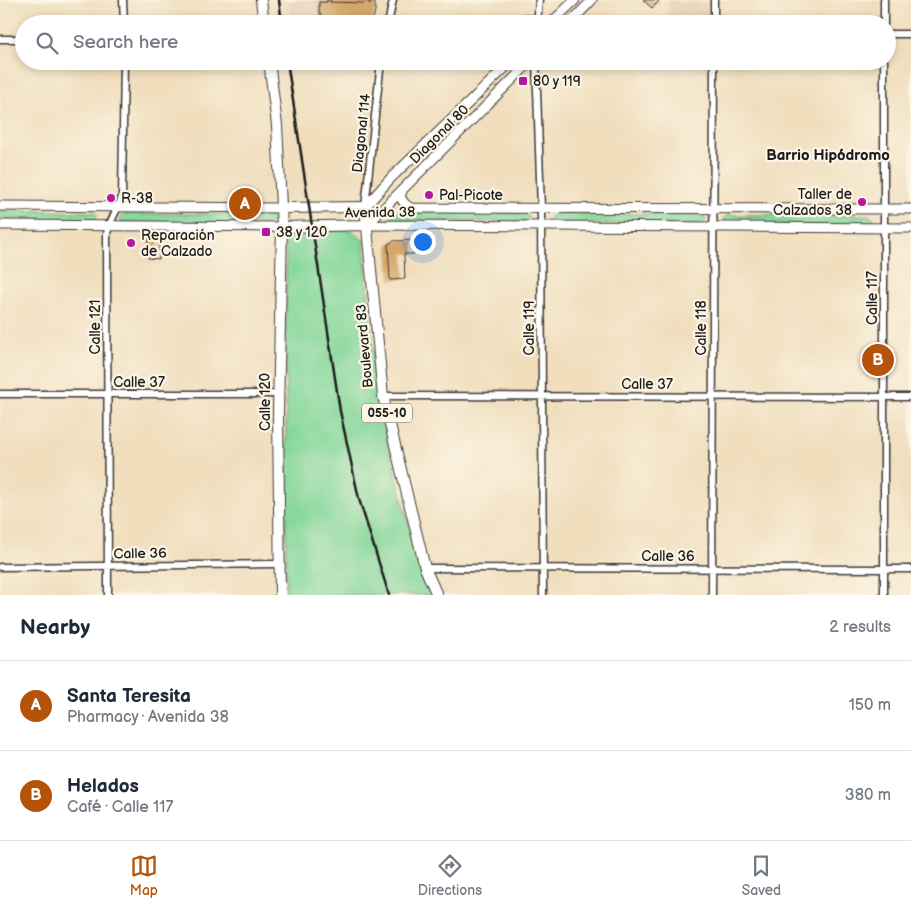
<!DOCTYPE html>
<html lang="en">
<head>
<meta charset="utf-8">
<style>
	body { margin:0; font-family:"Balsamiq Sans",sans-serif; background:#f2f2f3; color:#1f2937 }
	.you { position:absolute; left:422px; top:241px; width:18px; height:18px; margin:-12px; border:4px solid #fff; border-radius:50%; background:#1a73e8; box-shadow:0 0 0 8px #1a73e833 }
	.badge { display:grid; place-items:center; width:32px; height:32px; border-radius:50%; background:#b45309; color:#fff; font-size:16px; font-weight:700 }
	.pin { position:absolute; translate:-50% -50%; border:2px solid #fff; box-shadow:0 1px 5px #0006 }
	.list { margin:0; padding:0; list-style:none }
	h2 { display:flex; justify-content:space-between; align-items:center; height:65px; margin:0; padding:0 20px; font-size:21px }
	h2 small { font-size:16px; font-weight:400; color:#747a83 }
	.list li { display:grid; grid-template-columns:32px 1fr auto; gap:15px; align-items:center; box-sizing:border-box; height:90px; padding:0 20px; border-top:1px solid #e0e1e3 }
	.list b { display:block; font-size:19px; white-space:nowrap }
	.list p { margin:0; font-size:16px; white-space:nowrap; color:#747a83 }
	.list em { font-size:16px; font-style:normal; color:#747a83 }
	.icon { flex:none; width:28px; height:28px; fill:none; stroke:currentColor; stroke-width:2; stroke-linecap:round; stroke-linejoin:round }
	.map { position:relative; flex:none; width:911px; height:595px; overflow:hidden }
	.search { position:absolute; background:#fff; box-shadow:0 2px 8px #0003; left:15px; right:15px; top:15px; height:55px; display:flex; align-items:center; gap:12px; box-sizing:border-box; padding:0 18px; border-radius:28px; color:#747a83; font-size:19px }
	.sheet { height:245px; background:#fff }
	nav { display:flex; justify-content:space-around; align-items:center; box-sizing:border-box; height:70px; border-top:1px solid #e0e1e3; background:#fff; font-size:14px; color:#747a83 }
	nav a { display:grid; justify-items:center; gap:2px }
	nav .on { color:#b45309 }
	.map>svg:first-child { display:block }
</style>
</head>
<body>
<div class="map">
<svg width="911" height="595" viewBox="0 0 911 595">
	<rect width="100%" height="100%" fill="#fcf5e5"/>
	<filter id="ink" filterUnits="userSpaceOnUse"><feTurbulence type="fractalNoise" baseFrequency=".02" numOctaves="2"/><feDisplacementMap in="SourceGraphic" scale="10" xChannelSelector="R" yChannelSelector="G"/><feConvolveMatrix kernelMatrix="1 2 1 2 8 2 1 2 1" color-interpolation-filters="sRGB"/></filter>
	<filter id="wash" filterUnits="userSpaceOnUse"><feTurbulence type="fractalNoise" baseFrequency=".0096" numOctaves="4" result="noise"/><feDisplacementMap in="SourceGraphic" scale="20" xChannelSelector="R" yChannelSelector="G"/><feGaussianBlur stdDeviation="1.12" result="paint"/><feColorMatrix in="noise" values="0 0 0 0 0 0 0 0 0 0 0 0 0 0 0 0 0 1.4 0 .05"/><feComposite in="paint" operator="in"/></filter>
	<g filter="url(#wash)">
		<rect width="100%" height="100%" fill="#f0debd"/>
		<!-- built -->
		<path fill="#e5d0b5" d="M 288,0 L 376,0 L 375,11 L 372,22 L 292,24 Z
			M 668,0 L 678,0 L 679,3 L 708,3 L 709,24 L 667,24 Z"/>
		<!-- green -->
		<path fill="#81d699" stroke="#4e795a" d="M 0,210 L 95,212 L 98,215 L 94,220 L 0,219 Z
			M 396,211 L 525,213 L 530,218 L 526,222 L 387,220 Z
			M 123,214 L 270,214 L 274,220 L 270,224 L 121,222 L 120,218 Z
			M 553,214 L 701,214 L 706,219 L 702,225 L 554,223 L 550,219 Z
			M 727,215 L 869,215 L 874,220 L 869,225 L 727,225 L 723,219 Z
			M 298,230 L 352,230 L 364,241 L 377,399 L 420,569 L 431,595 L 286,595 L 286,238 L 291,233 Z"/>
		<g id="blocks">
			<!-- building -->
			<path fill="#d4a66a" d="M 327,0 L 331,0 L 330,2 L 364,3 L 365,0 L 369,0 L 368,3 L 375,3 L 375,11 L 372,22 L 325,21 L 319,12 L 319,2 L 327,2 Z
				M 643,0 L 660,0 L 652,8 Z
				M 522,14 L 533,15 L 533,24 L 521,24 Z
				M 149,238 L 159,239 L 159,259 L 148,258 Z
				M 414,240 L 414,254 L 404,254 L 405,279 L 390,280 L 388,244 L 394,241 Z"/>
		</g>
	</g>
	<g filter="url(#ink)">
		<use href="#blocks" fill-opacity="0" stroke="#3c3934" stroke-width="1"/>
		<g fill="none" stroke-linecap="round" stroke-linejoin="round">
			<defs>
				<path id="street" d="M 123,0 L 124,24
					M 388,24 L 393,0
					M 537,24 L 539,0
					M 714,24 L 714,0
					M 884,24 L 884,0
					M 887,34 L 911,34
					M 0,39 L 24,39
					M 536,61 L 541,209 L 543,595
					M 884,61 L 884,595
					M 365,207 L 381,61
					M 0,394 L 278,394
					M 383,396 L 911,397
					M 0,567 L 279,564
					M 425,568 L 911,569
					M 108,595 L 107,234 C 109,221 118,210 122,197 L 124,61
					M 712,595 L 714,61"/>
				<path id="secondary" d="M 550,24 L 575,0
					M 569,24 L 592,0
					M 402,191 L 400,197 L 405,204 L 411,208 L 911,209
					M 0,206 L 281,208
					M 365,207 L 390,179 L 512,61
					M 0,225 L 282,227
					M 367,225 L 911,228
					M 367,225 L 531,61"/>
				<path id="primary" d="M 261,0 L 264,24
					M 269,61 L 277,125 L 282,227 L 278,413 L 280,595
					M 281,208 L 365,207 L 383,396 L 425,568 L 437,595
					M 282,227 L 367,225"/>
			</defs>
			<!-- street casing -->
			<use href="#street" stroke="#3c3934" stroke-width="9"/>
			<!-- secondary casing -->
			<use href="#secondary" stroke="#3c3934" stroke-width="11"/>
			<!-- primary casing -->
			<use href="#primary" stroke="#3c3934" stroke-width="12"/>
			<!-- street -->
			<use href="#street" stroke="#fff" stroke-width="6"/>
			<!-- secondary -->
			<use href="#secondary" stroke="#fff" stroke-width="9"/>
			<!-- primary -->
			<use href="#primary" stroke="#fff" stroke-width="10"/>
			<!-- rail -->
			<path stroke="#1c1c1c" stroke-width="2.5" d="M 279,0 L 282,24
				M 287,61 L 340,411 L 359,499 L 389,595"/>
		</g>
	</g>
	<!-- markers -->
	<g fill="#b5179e" stroke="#fcf5e5" stroke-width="2">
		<rect x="518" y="76" width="10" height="10" rx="2.5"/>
		<circle cx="429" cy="195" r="5"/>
		<circle cx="111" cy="198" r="5"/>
		<circle cx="862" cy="202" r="5"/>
		<rect x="261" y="227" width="10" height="10" rx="2.5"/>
		<circle cx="131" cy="243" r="5"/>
	</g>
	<g text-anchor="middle" stroke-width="4.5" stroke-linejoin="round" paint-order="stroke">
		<!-- shield labels -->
		<rect fill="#fcf5e5" stroke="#5f5d58" stroke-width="1" x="362" y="403.5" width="50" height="19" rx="4"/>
		<g font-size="12" font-weight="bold" fill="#1c1c1c">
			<text x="387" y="417">055-10</text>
		</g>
		<!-- poi labels -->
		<g font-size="14" fill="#1c1c1c" stroke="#fcf5e5" text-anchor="start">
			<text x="533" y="86">80 y 119</text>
			<text x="852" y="199" text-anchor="end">Taller de<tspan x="852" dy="16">Calzados 38</tspan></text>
			<text x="439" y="200">Pal-Picote</text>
			<text x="121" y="203">R-38</text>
			<text x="276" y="237">38 y 120</text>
			<text x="141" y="240">Reparación<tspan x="141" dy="16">de Calzado</tspan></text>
		</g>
		<!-- street labels -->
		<g font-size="14" fill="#1c1c1c" stroke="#fcf5e5">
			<text transform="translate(361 133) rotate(-84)" y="5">Diagonal 114</text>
			<text transform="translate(439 134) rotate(-45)" y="5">Diagonal 80</text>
			<text transform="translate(380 212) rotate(-1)" y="5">Avenida 38</text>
			<text transform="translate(872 298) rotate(-90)" y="5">Calle 117</text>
			<text transform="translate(95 327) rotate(-90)" y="5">Calle 121</text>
			<text transform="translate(529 328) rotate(-90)" y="5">Calle 119</text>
			<text transform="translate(701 328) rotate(-90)" y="5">Calle 118</text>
			<text transform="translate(364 346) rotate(-95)" y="5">Boulevard 83</text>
			<text x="139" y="387">Calle 37</text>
			<text x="647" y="389">Calle 37</text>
			<text transform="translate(265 402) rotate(-90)" y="5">Calle 120</text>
			<text transform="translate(140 553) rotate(-1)" y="5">Calle 36</text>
			<text x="668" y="561">Calle 36</text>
		</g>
		<!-- neighbourhood labels -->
		<g font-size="15" font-weight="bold" fill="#1c1c1c" stroke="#fcf5e5">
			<text x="828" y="160">Barrio Hipódromo</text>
		</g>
	</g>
</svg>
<div class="you"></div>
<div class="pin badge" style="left:245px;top:204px">A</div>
<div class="pin badge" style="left:878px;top:360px">B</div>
<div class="search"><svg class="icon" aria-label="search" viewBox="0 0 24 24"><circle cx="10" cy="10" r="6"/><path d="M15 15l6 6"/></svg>Search here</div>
</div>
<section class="sheet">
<h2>Nearby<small>2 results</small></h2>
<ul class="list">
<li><span class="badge">A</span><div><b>Santa Teresita</b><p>Pharmacy · Avenida 38</p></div><em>150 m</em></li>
<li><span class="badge">B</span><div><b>Helados</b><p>Café · Calle 117</p></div><em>380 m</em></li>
</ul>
</section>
<nav>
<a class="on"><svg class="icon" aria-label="map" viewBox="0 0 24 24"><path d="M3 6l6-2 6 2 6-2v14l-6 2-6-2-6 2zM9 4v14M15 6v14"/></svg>Map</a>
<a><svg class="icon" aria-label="directions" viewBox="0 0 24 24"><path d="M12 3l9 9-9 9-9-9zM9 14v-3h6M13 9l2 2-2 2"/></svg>Directions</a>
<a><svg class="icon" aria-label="saved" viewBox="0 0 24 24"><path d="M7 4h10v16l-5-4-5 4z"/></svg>Saved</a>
</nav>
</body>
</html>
